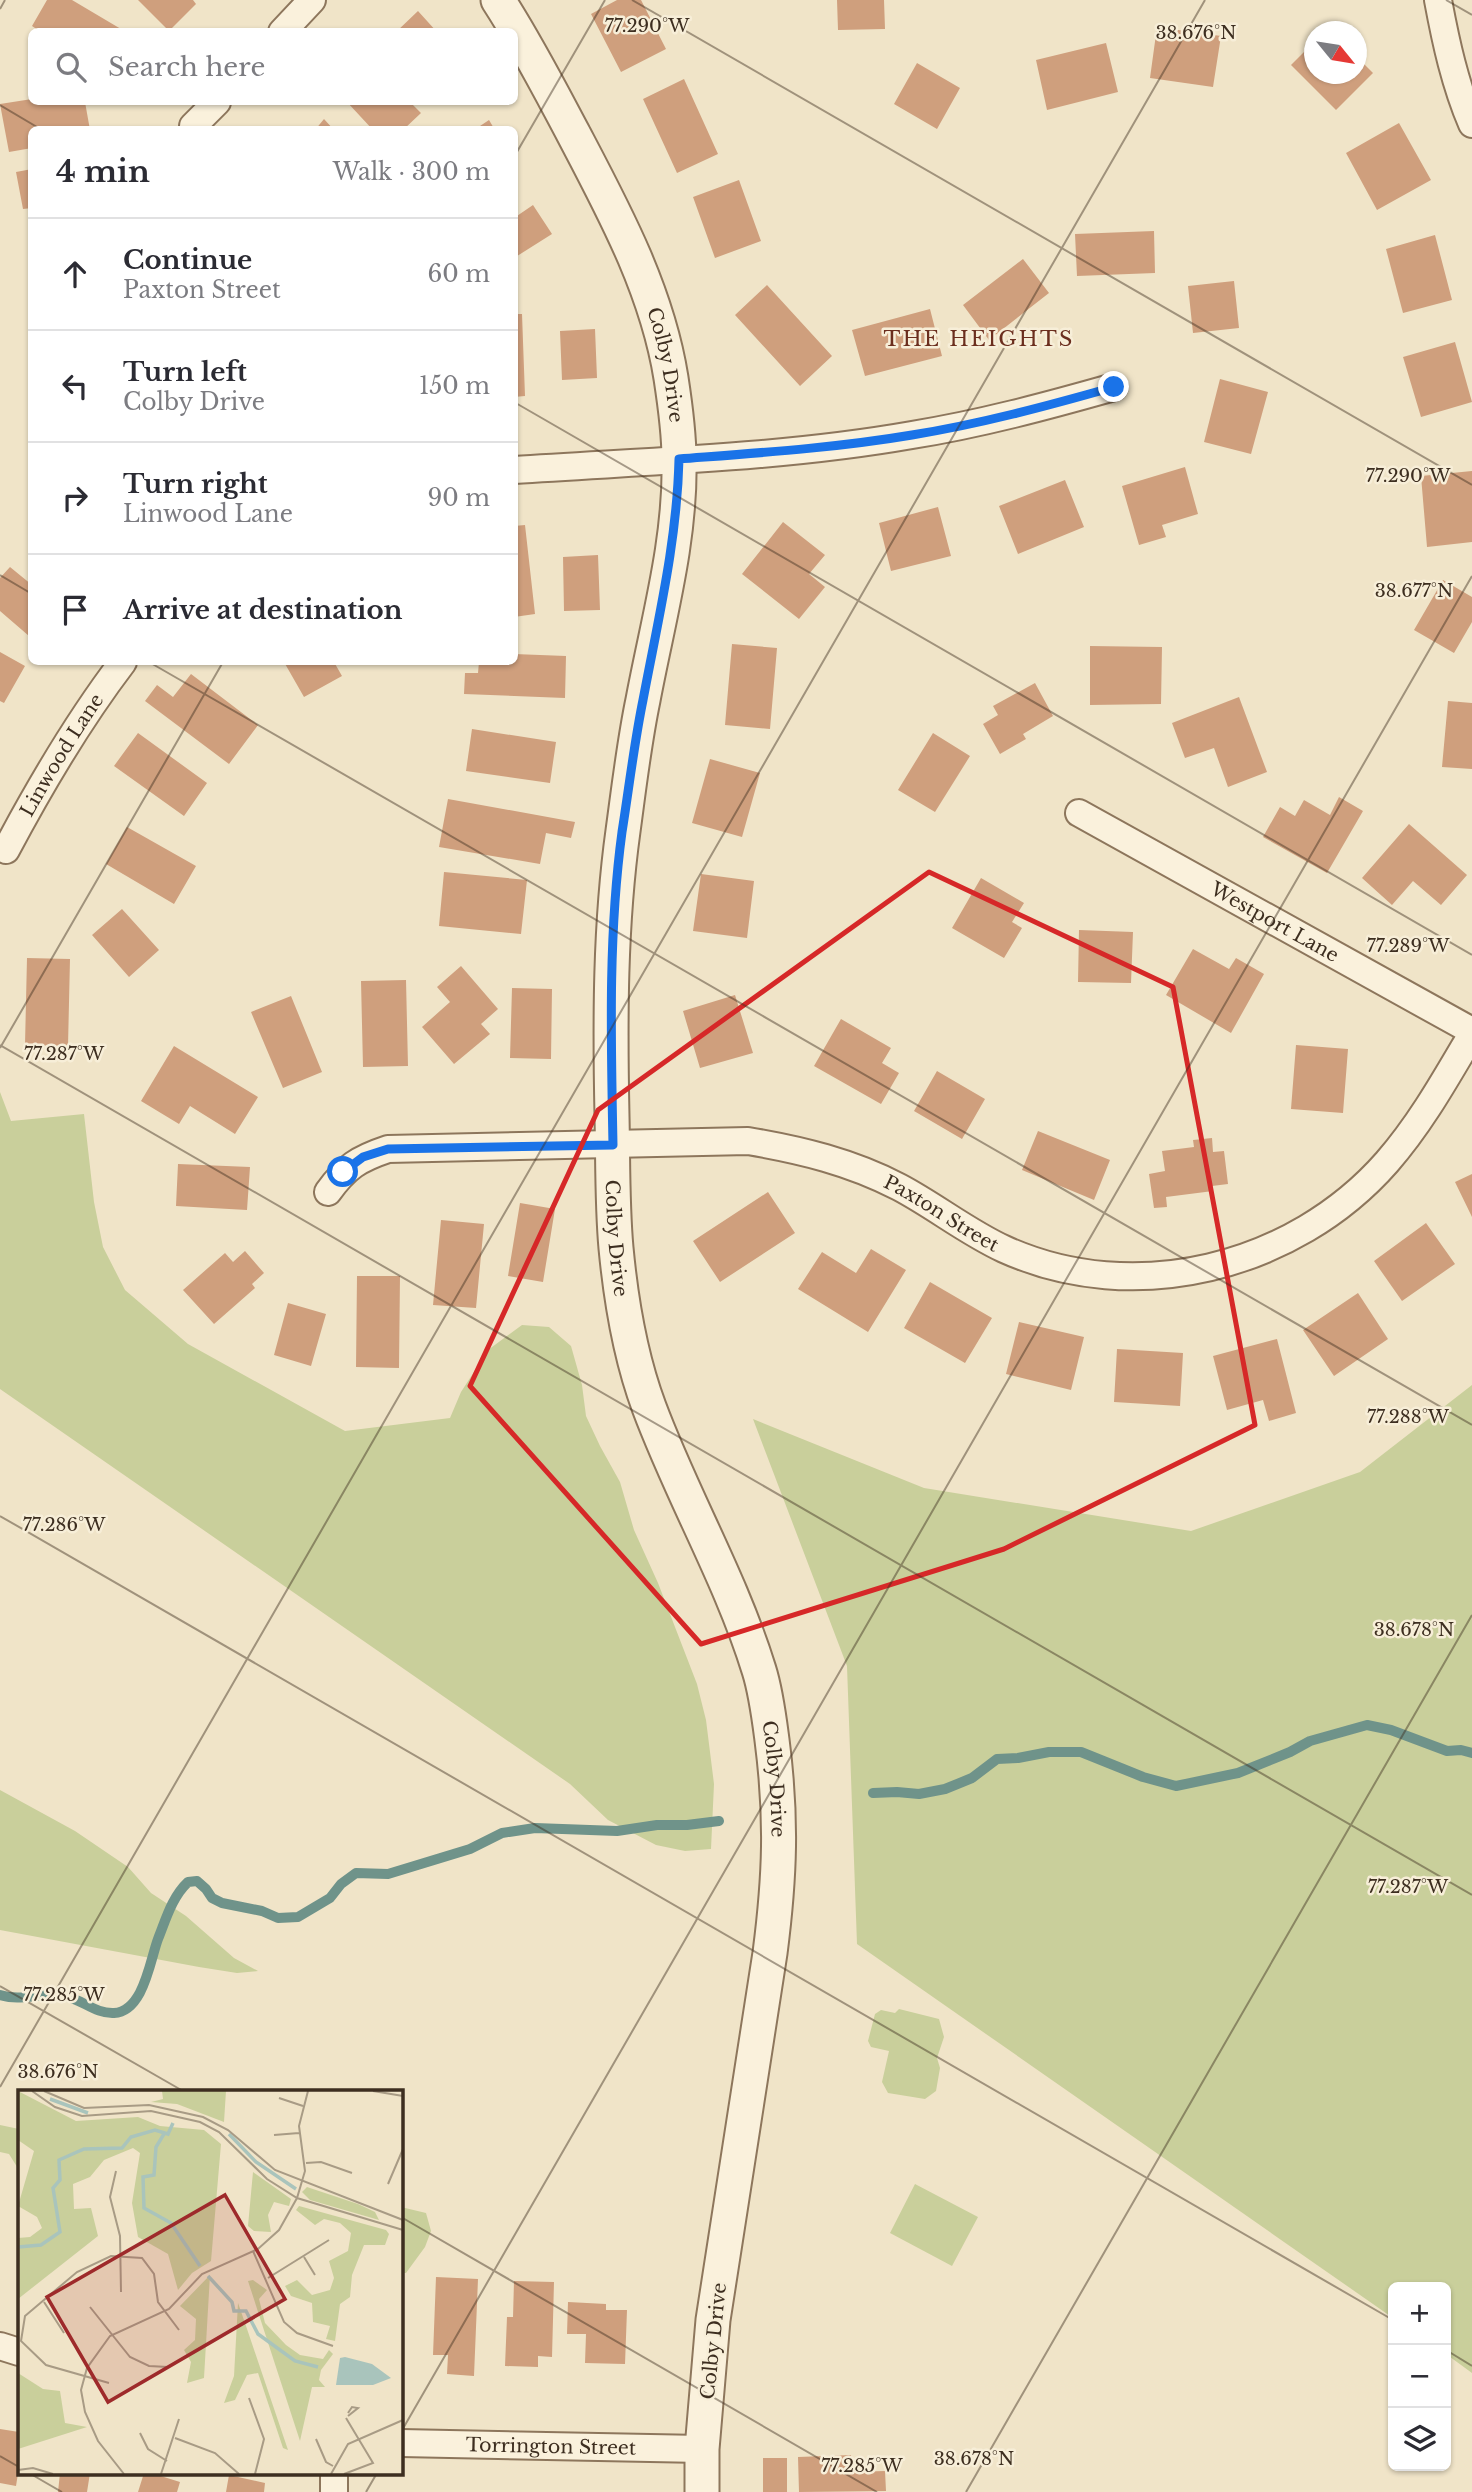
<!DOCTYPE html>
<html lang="en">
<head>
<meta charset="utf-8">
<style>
	body { margin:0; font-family:"Libre Baskerville",serif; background:#f2f2f3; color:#2b2b33 }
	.controls { position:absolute; right:21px; bottom:21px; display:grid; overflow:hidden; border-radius:10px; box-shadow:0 2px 5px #0004 }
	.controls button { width:63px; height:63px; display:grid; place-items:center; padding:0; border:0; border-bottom:2px solid #e1e1e2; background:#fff; color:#2b2b33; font:35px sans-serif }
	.compass { position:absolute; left:1304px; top:21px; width:63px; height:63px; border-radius:50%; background:#fff; box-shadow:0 2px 5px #0004; rotate:120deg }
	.stop { position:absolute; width:21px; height:21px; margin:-16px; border:5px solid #1a73e8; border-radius:50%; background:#fff }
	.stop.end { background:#1a73e8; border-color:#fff; box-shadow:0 2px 7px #0008 }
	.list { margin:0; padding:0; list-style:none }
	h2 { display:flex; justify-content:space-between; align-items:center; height:91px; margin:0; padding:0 28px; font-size:30px }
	h2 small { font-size:23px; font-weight:400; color:#7c7c81 }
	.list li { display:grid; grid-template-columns:46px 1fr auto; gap:21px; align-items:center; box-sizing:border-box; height:112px; padding:0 28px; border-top:2px solid #e1e1e2 }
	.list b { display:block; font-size:26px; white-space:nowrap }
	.list p { margin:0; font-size:23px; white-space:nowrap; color:#7c7c81 }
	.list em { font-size:23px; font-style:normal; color:#7c7c81 }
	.icon { flex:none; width:38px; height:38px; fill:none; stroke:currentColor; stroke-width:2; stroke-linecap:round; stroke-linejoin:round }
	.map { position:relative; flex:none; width:1472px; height:2492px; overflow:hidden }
	.search { position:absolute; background:#fff; box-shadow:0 2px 5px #0004; left:28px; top:28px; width:490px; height:77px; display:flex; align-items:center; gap:18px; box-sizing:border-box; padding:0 24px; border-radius:10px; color:#7c7c81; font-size:26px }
	.panel { position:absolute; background:#fff; box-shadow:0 2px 5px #0004; left:28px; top:126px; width:490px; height:539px; border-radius:10px }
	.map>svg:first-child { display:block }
</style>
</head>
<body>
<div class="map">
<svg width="1472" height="2492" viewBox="0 0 1472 2492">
	<rect width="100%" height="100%" fill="#f0e4c8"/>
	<!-- green -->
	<path fill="#c9cf9b" d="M 0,1092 L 11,1121 L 84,1114 L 94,1202 L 103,1247 L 125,1290 L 188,1344 L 345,1431 L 450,1418 L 461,1392 L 488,1350 L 522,1325 L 549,1327 L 571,1346 L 582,1385 L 586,1416 L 600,1446 L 620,1482 L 634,1530 L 658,1583 L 697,1684 L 706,1720 L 714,1784 L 711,1849 L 685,1851 L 656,1845 L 608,1820 L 570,1784 L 0,1389 Z
		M 1472,1385 L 1472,2373 L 1446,2354 L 1446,2287 L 1393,2287 L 1393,2318 L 857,1944 L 847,1666 L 753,1419 L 924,1488 L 1191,1531 L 1360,1472 Z
		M 0,1790 L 75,1831 L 128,1867 L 151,1893 L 186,1916 L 234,1958 L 258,1971 L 237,1973 L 199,1967 L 0,1930 Z
		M 899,2009 L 939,2019 L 944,2037 L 937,2058 L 940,2068 L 936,2091 L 925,2099 L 888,2093 L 882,2082 L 889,2051 L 871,2047 L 868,2041 L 875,2014 L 881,2010 L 895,2013 Z
		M 0,2125 L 19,2129 L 19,2170 L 9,2154 L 0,2152 Z
		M 915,2184 L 978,2217 L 952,2266 L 890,2233 Z
		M 401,2207 L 426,2213 L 431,2231 L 425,2247 L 406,2273 L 401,2273 Z"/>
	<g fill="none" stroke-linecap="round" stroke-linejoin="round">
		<!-- stream -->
		<path stroke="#6f938a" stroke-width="10" d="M 873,1793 L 897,1792 L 919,1794 L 945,1789 L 972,1778 L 997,1759 L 1018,1758 L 1049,1752 L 1081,1752 L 1143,1777 L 1176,1786 L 1238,1773 L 1290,1752 L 1310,1741 L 1367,1725 L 1391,1730 L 1447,1751 L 1461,1750 L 1472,1753
			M 0,1995 C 21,2002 42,1992 64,1996 C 82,1999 95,2014 114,2013 C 144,2011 150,1960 158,1939 C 166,1919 172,1897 188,1882 L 197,1881 L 206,1889 L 212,1898 L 222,1903 L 262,1911 L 278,1918 L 298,1917 L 330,1898 L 341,1884 L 356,1873 L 388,1874 L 470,1849 L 502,1833 L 535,1828 L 617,1831 L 657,1825 L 687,1825 L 719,1821"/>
	</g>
	<!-- building -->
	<path fill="#cf9f7d" d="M 47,0 L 72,0 L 126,32 L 41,32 L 32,26 Z
		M 138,0 L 193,0 L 196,4 L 169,31 Z
		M 617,0 L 641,0 L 666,49 L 621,72 L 591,14 Z
		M 837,0 L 884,0 L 885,29 L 838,30 Z
		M 418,11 L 437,32 L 396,32 Z
		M 1157,27 L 1221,36 L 1213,87 L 1150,78 Z
		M 1314,42 L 1314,74 L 1356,74 L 1356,56 L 1373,73 L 1336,110 L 1291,65 Z
		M 1106,43 L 1118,92 L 1047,110 L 1036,60 Z
		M 917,63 L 960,88 L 937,129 L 894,104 Z
		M 684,79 L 718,154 L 677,173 L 643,99 Z
		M 32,99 L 32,102 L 85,102 L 90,130 L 32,130 L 32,148 L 9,152 L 0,104 Z
		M 347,102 L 410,102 L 421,113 L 403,130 L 373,130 Z
		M 324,119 L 334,130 L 315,130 Z
		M 489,120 L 495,130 L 474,130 Z
		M 1399,123 L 1431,180 L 1377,210 L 1346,153 Z
		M 32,169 L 32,208 L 23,209 L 16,172 Z
		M 739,180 L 761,241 L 715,258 L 693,197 Z
		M 533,205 L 552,234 L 514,258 L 514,218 Z
		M 1154,231 L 1155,273 L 1077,276 L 1075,234 Z
		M 1435,235 L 1452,300 L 1403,313 L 1386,249 Z
		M 1023,259 L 1049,293 L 989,340 L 963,305 Z
		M 1234,281 L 1239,328 L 1193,333 L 1188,286 Z
		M 767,285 L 832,356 L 800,386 L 735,315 Z
		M 930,309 L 942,356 L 865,376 L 852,330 Z
		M 514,314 L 522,314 L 525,396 L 514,397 Z
		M 595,329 L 597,378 L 562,380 L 560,331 Z
		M 1455,342 L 1472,402 L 1421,417 L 1403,357 Z
		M 1220,379 L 1268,392 L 1251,454 L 1204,442 Z
		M 1185,467 L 1198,514 L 1162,525 L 1166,537 L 1139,545 L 1122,486 Z
		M 1472,471 L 1472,542 L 1427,547 L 1421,476 Z
		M 1065,480 L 1084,527 L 1018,554 L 999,506 Z
		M 938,507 L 951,556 L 891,571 L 879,523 Z
		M 783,522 L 825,555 L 809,574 L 825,587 L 799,619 L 742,574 Z
		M 525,525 L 535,614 L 514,617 L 514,526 Z
		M 598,555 L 600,610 L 564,611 L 563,557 Z
		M 10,567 L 32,585 L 32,633 L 29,636 L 0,611 L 0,578 Z
		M 1443,580 L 1472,597 L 1472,622 L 1454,653 L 1414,630 Z
		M 732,644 L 777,648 L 770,729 L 725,725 Z
		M 1090,646 L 1162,647 L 1161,704 L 1090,705 Z
		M 0,652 L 25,666 L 4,703 L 0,701 Z
		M 514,654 L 566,656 L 565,698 L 464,694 L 465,673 L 478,673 L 479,662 L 514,662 Z
		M 284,662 L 334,662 L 342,676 L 304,697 Z
		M 191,674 L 258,725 L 229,764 L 145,701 L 157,685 L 173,697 Z
		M 1035,683 L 1053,716 L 1023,734 L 1026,739 L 1000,754 L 983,724 L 998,715 L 993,706 Z
		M 1239,697 L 1267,772 L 1228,787 L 1214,748 L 1185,758 L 1172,723 Z
		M 1448,701 L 1472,703 L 1472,769 L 1442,767 Z
		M 472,729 L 556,742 L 550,783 L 466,771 Z
		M 138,733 L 207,783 L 184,816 L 114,766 Z
		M 933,733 L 970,756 L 935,812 L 898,790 Z
		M 710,759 L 760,773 L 742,837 L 692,823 Z
		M 1339,797 L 1363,811 L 1327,873 L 1263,837 L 1280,807 L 1295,816 L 1304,800 L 1330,815 Z
		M 448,799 L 575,822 L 571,838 L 546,833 L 540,864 L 439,847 Z
		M 1409,824 L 1467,875 L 1441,905 L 1413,881 L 1392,905 L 1362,878 Z
		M 127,827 L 196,866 L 174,904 L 106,864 Z
		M 444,872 L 527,880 L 521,934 L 439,926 Z
		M 701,874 L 754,881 L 747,938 L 693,931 Z
		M 981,878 L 1024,903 L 1012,922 L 1022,928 L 1004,958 L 952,928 Z
		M 122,909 L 159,950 L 129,977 L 92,935 Z
		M 1079,930 L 1133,932 L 1131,983 L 1078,982 Z
		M 1193,949 L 1229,969 L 1236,958 L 1264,974 L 1231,1033 L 1166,995 Z
		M 27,958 L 70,959 L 68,1046 L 25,1045 Z
		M 461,966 L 498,1009 L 481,1024 L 490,1034 L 454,1064 L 422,1027 L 450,1002 L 437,987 Z
		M 406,980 L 408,1066 L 363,1067 L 361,981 Z
		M 512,988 L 552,989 L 551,1059 L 510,1058 Z
		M 735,995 L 753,1053 L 700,1068 L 683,1011 Z
		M 291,996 L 322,1072 L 283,1088 L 251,1012 Z
		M 841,1019 L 891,1048 L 882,1063 L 899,1073 L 881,1104 L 814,1066 Z
		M 1296,1045 L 1348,1049 L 1343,1113 L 1291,1109 Z
		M 174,1046 L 258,1097 L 235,1134 L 190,1106 L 179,1124 L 141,1101 Z
		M 937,1071 L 985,1099 L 962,1139 L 914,1111 Z
		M 1038,1131 L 1110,1160 L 1094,1200 L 1022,1170 Z
		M 1212,1138 L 1213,1152 L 1224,1151 L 1228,1184 L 1212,1186 L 1213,1191 L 1166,1197 L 1167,1207 L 1154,1208 L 1149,1174 L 1165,1171 L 1162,1151 L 1194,1147 L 1193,1140 Z
		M 178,1164 L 250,1167 L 247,1210 L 176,1206 Z
		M 1472,1174 L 1472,1217 L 1455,1182 Z
		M 768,1192 L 795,1233 L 720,1282 L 693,1241 Z
		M 520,1203 L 555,1209 L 543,1282 L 508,1276 Z
		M 441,1220 L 484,1224 L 476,1308 L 433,1305 Z
		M 1426,1223 L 1455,1264 L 1402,1301 L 1374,1261 Z
		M 871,1249 L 906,1270 L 868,1332 L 798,1289 L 822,1252 L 856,1273 Z
		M 245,1251 L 264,1273 L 252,1284 L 255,1288 L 214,1324 L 183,1290 L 225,1253 L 233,1262 Z
		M 357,1276 L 400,1276 L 399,1368 L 356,1367 Z
		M 930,1282 L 992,1318 L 965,1363 L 904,1328 Z
		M 1358,1293 L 1388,1339 L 1334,1376 L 1303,1330 Z
		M 288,1303 L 326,1314 L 311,1366 L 274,1355 Z
		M 1019,1322 L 1084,1337 L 1071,1390 L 1006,1374 Z
		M 1277,1339 L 1296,1413 L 1269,1421 L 1263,1400 L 1227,1410 L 1213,1356 Z
		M 1117,1349 L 1183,1353 L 1180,1406 L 1114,1402 Z
		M 436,2277 L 478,2279 L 474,2376 L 447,2374 L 448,2355 L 433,2355 Z
		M 514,2281 L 554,2282 L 552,2357 L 538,2356 L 538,2367 L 505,2366 L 507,2317 L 513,2317 Z
		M 568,2302 L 606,2304 L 606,2310 L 627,2310 L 625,2364 L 585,2363 L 586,2334 L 567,2334 Z
		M 0,2429 L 19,2432 L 19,2467 L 16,2486 L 0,2483 Z
		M 851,2455 L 852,2472 L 885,2471 L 886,2491 L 799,2492 L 798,2457 Z
		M 763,2458 L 787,2458 L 787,2492 L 763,2492 Z
		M 60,2473 L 90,2473 L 87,2492 L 58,2492 Z
		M 144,2473 L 151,2473 L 180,2482 L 177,2492 L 138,2492 Z
		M 229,2475 L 265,2483 L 264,2492 L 226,2492 Z"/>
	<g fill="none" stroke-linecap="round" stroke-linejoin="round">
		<defs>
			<g id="minor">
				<path d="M 1438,0 C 1446,43 1455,84 1472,124"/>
				<path d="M 282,32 L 312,0"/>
				<path d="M 193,126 L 217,102"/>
				<path d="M 514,470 C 647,461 781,458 912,435 C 980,424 1047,406 1114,387"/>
				<path id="s1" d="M 1079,813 L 1472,1031"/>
				<path id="s2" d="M 6,850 C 41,784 78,721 123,662"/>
				<path id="s3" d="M 328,1192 C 346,1167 358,1159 388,1149 L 748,1141 C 801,1150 851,1162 899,1187 C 935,1206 967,1232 1004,1249 C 1134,1308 1294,1268 1387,1162 C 1421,1123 1446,1078 1472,1034"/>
				<path d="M 0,2346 L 19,2352"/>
				<path id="s4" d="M 401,2443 L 702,2449"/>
				<path d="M 334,2492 L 334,2473"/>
			</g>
			<g id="tertiary">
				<path id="s5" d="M 498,0 C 526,43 549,88 573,133 C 614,211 657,290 671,378 C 675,404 679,432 679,459 C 681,541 658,620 643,700 C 634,743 629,787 623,831 C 610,925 610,1020 612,1116 C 613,1160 612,1204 616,1248 C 621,1301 630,1356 649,1407 C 682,1496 731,1579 759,1670 C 766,1692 769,1717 772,1740 C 782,1817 780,1876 770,1953 L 713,2320 L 702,2449 L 702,2492"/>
			</g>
		</defs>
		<!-- minor casing -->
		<use href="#minor" stroke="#8d765c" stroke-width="30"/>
		<!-- tertiary casing -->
		<use href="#tertiary" stroke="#8d765c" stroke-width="37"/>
		<!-- minor -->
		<use href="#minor" stroke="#faf1dc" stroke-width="26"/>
		<!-- tertiary -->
		<use href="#tertiary" stroke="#faf1dc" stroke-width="33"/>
	</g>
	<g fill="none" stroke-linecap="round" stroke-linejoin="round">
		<!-- route -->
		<path stroke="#1a73e8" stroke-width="9" d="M 343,1172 L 363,1157 L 388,1149 L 613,1145 C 611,1040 608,936 622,832 C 629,788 634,744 643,700 C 658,620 677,542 679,459 C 757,453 835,448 912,435 C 980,424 1047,406 1114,387"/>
	</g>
	<!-- marked area -->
	<path fill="none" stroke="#d62828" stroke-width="5" stroke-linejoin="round" d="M 929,872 L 1173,987 L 1255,1425 L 1004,1549 L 701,1644 L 470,1386 L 598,1110 Z"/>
	<!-- ticks -->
	<path fill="none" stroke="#3d2e20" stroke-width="2" stroke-opacity="0.45" d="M 632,0 L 1472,485M 1446,0 L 1472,15M 0,9 L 5,0M 0,105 L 42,130M 514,157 L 605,0M 514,402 L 1472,955M 0,575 L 32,594M 149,662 L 1472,1425M 0,1045 L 1472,1895M 0,1048 L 223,662M 0,1516 L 1393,2320M 0,1986 L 183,2091M 0,2087 L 1205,0M 401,2217 L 877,2492M 1446,2350 L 1472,2366M 401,2432 L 1472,576M 0,2456 L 19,2467M 29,2473 L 62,2492M 366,2492 L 377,2473M 966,2492 L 1472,1615"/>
	<g text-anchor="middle" stroke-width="5" stroke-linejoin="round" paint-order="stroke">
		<!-- street labels -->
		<g font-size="19" fill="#3d2e20" stroke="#f7eed8">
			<text dy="7" stroke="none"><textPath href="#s5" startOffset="404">Colby Drive</textPath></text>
			<text dy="7" stroke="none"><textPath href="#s2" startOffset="110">Linwood Lane</textPath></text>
			<text dy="7" stroke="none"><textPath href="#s1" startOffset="224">Westport Lane</textPath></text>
			<text dy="7" stroke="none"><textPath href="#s3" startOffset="644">Paxton Street</textPath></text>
			<text dy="7" stroke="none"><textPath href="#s5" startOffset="1284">Colby Drive</textPath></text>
			<text dy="7" stroke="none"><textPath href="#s5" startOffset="1852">Colby Drive</textPath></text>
			<text transform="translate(713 2341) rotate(-84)" y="7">Colby Drive</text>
			<text dy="7" stroke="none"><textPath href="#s4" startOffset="150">Torrington Street</textPath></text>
		</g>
		<!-- neighbourhood labels -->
		<g font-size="21" letter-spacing="2" fill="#6b2e1e" stroke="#f7eed8">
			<text x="979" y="346">THE HEIGHTS</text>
		</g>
	</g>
	<!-- overview -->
	<g transform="translate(18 2090)">
		<rect width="385" height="385" fill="#f0e4c8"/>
		<path d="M 0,1 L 58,31 L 120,27 L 142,36 L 186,40 L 203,54 L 193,171 L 174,183 L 160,200 L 150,164 L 120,147 L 114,113 L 122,63 L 115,58 L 86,70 L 72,87 L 55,94 L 56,119 L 73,118 L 80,146 L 0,209 L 0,148 L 12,147 L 24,138 L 19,127 L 0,116 L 16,61 L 0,50 ZM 144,1 L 208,1 L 206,32 L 159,14 L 133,12 L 145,9 ZM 235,82 L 273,109 L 271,116 L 256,112 L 250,125 L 253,142 L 236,141 L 230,136 ZM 289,97 L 340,114 L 357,122 L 361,130 L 292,110 L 284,102 ZM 281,116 L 368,140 L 371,144 L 367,155 L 346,155 L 334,185 L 332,207 L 322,214 L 317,251 L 308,249 L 312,236 L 295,232 L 294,213 L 273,206 L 267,196 L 279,190 L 294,205 L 312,200 L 316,188 L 311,171 L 330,161 L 333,143 L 322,133 L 306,129 L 297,135 L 278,120 ZM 192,185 L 186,288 L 169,293 L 173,272 L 166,260 L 177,250 L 178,229 L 162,216 ZM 235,190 L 249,200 L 241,209 L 247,233 L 268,255 L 282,265 L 305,269 L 311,260 L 315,264 L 303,280 L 301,290 L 307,297 L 294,297 L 282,351 L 230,191 ZM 220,213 L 227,233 L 270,360 L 265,358 L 240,283 L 229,285 L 217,310 L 206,313 L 216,286 ZM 0,283 L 25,299 L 42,301 L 47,333 L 69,337 L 0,359 Z" fill="#c9cf9b"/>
		<path d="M 327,267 L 354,274 L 373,288 L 355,295 L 318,295 L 322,268 Z" fill="#a9c4bc"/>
		<path fill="none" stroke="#a9c4bc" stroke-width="3.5" d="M 32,9 L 70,23M 146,44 L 138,57 L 136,85 L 125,87 L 126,118 L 153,133 L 182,176M 211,44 L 238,72 L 278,99M 0,157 L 23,155 L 42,142 L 35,98 L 42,90 L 41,70 L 66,59 L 104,58 L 113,47 L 137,40 L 150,44 L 155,33M 190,186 L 214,212 L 216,221 L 228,221 L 240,244 L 277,271 L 300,277"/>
		<path fill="none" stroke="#a89b85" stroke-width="2" d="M 14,1 L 37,17 L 64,26 L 133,21 L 182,32 L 201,42 L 249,89 L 279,108 L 385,140M 26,1 L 66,18 L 131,15 L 185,27 L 210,40 L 257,80 L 385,130M 355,1 L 385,6M 261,8 L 285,16M 256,45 L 281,43M 288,73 L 303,72 L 334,83M 98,81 L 92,107 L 102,146 L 103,202M 370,94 L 385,59M 235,161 L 266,232 L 279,243 L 315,256M 286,167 L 297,185M 250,188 L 311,150M 26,212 L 46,243M 72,217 L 112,267 L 131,276 L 150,277M 91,293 L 28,275 L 3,251 L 7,226 L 59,182 L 93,166 L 124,168 L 136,184 L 140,212 L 161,240M 231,308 L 246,349 L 237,384M 330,323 L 334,317 L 340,318 L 330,326M 122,343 L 130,359 L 149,371M 157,348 L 197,363 L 221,384M 298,349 L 308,372 L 315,376M 0,380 L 15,378 L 35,384M 106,384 L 80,351 L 67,322 L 63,300 L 69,278 L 92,246 L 151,219 L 184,184 L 240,159 L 261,140 L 279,108 L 287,81 L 281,36 L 290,1M 143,384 L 161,329M 313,384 L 330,354 L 385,330M 326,384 L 355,373 L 328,328"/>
		<path fill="#9e2a2b" fill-opacity="0.15" stroke="#9e2a2b" stroke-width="3.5" d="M 207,105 L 267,209 L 90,312 L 29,207 Z"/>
		<rect width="385" height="385" fill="none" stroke="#3d2e20" stroke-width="3.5"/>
	</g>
	<g font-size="18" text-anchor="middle" fill="#3d2e20" stroke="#f7eed8" stroke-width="5" stroke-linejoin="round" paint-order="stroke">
		<text x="647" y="32">77.290°W</text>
		<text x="1196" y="39">38.676°N</text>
		<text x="1408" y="482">77.290°W</text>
		<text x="1414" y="597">38.677°N</text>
		<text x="1408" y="952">77.289°W</text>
		<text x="64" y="1060">77.287°W</text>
		<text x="1408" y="1423">77.288°W</text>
		<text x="64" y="1531">77.286°W</text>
		<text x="1414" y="1636">38.678°N</text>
		<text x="1408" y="1893">77.287°W</text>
		<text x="64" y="2001">77.285°W</text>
		<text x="58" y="2078">38.676°N</text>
		<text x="974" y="2465">38.678°N</text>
		<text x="862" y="2472">77.285°W</text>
	</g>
</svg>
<div class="controls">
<button>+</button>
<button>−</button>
<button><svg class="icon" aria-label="layers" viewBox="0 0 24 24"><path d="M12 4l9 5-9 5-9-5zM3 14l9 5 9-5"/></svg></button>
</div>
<svg class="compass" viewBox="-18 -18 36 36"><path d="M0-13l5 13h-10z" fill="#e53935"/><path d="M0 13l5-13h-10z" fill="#7c7c81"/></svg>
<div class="stop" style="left:343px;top:1172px"></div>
<div class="stop end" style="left:1114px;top:387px"></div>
<div class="search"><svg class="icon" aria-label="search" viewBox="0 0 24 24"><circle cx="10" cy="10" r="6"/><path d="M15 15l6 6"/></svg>Search here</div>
<section class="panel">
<h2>4 min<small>Walk · 300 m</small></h2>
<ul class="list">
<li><svg class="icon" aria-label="ahead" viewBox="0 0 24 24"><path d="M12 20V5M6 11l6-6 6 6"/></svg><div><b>Continue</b><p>Paxton Street</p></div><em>60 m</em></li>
<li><svg class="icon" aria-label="left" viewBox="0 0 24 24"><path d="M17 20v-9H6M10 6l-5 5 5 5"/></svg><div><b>Turn left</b><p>Colby Drive</p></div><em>150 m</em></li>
<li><svg class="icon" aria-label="right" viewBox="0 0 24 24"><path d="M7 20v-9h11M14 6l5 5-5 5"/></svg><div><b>Turn right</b><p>Linwood Lane</p></div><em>90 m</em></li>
<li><svg class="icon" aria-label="arrive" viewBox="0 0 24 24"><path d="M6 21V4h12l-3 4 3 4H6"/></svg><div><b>Arrive at destination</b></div></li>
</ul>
</section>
</div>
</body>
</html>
